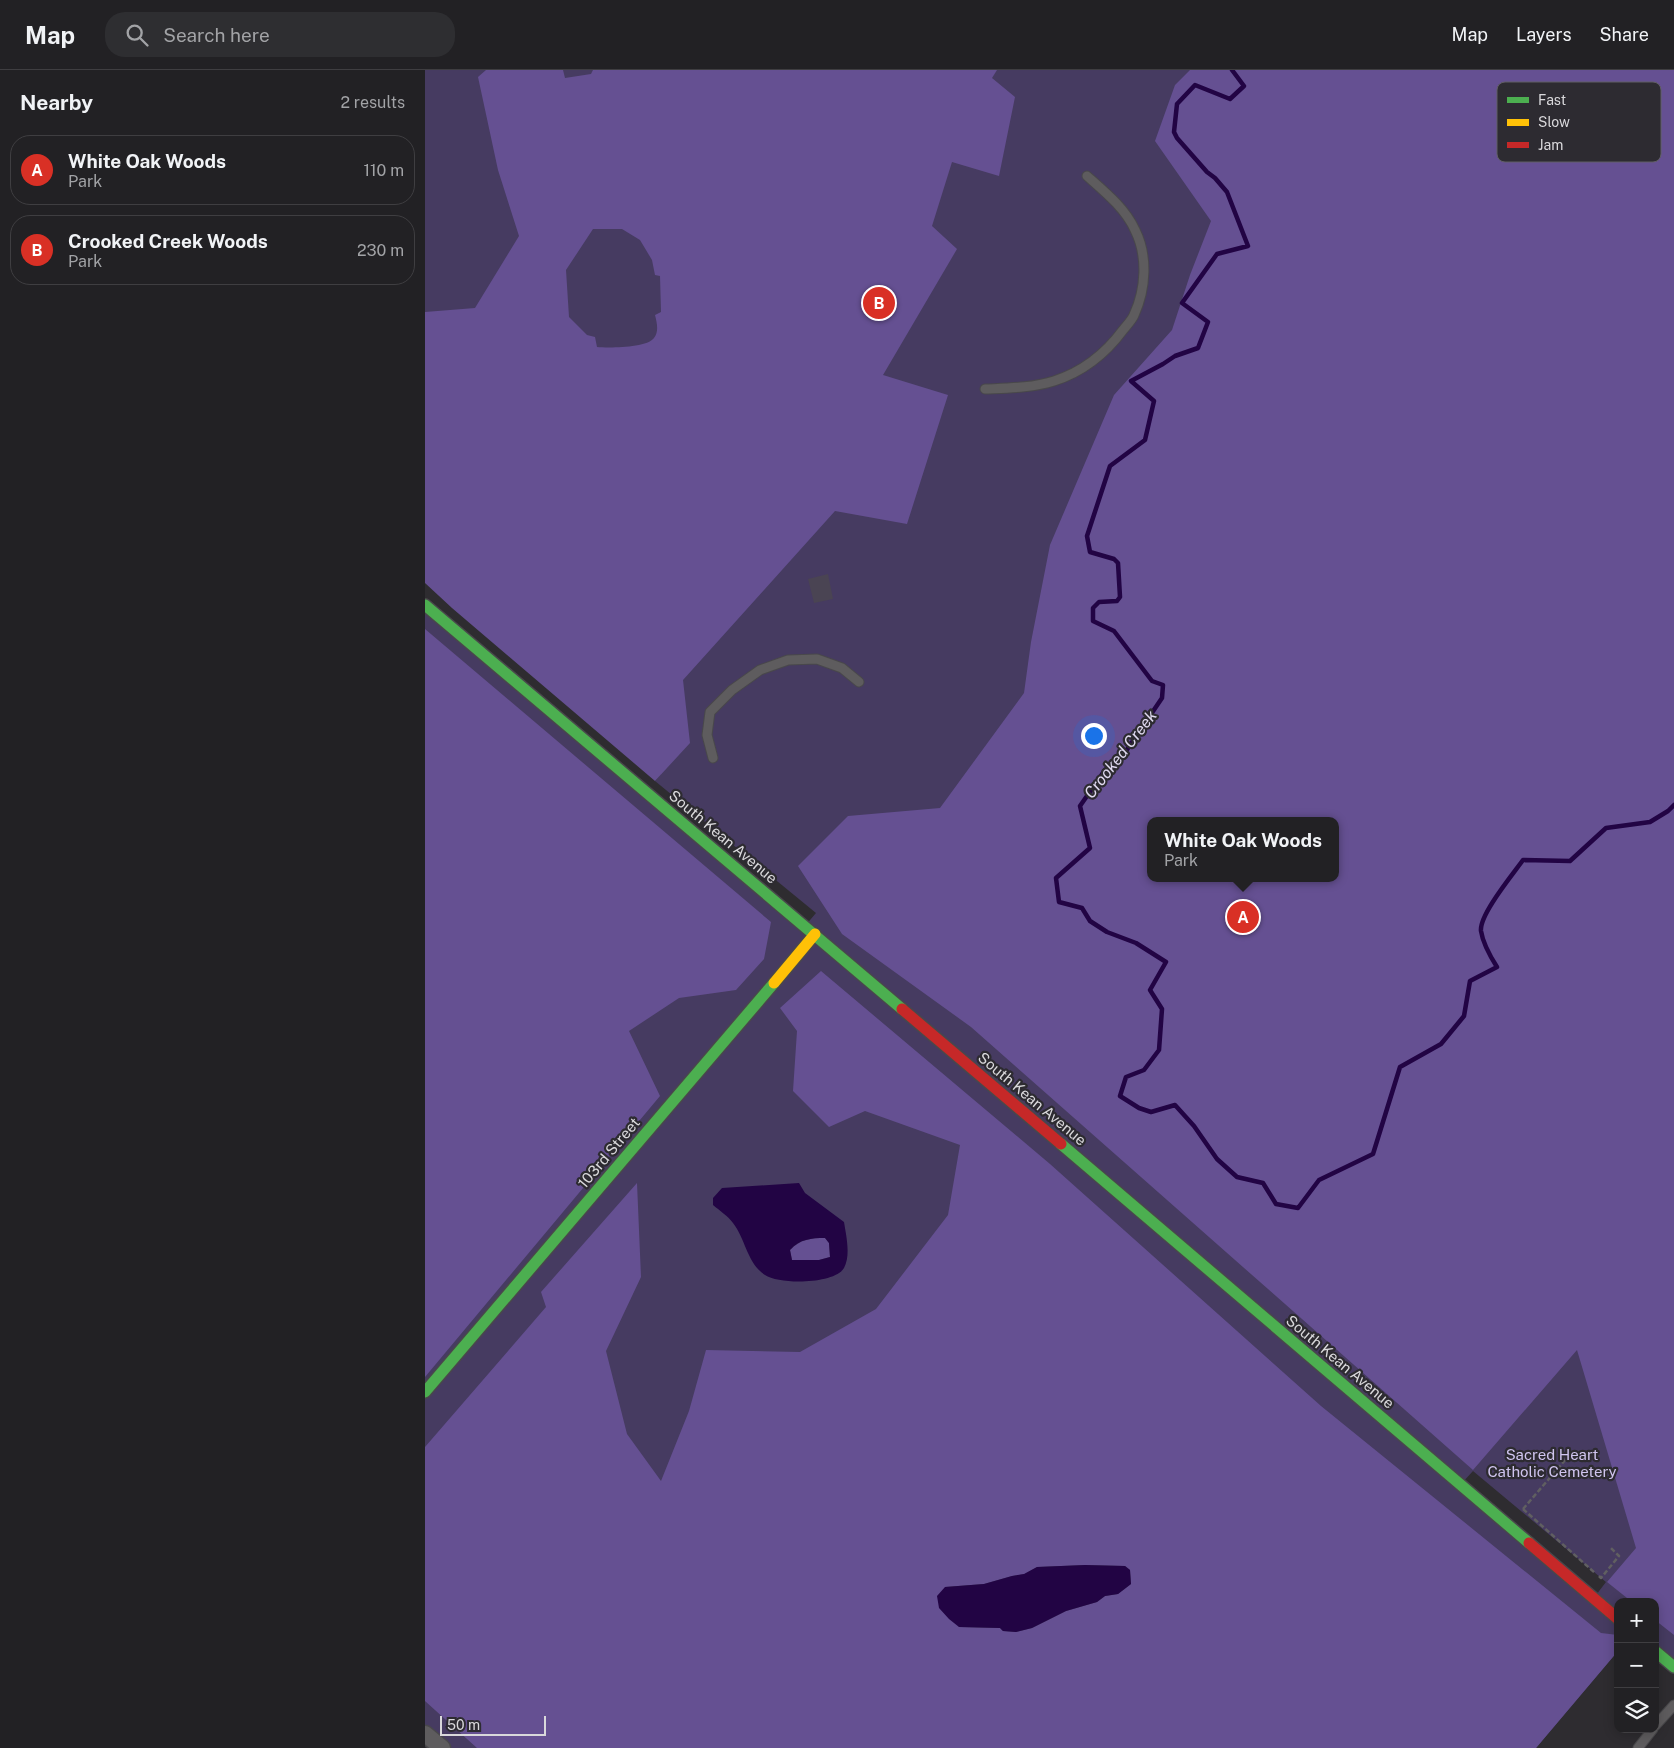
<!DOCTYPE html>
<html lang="en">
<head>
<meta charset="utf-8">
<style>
	body { margin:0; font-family:"Public Sans",sans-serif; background:#2e2e31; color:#f1f3f6 }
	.controls { position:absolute; right:15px; bottom:15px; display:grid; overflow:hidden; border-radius:10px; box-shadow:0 2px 12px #0003 }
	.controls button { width:45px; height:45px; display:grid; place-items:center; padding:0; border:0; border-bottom:1px solid #3f3e41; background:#222124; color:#f1f3f6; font:25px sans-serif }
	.scale { position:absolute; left:15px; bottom:12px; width:106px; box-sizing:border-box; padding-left:5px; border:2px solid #d9d8db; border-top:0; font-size:14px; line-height:18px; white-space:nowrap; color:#d9d8db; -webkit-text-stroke:4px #2d2b31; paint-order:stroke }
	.you { position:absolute; left:668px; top:665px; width:18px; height:18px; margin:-12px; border:4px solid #fff; border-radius:50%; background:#1a73e8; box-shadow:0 0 0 8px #1a73e833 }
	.badge { display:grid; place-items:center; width:32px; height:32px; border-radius:50%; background:#d93025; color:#fff; font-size:16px; font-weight:700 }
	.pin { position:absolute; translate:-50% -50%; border:2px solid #fff; box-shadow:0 1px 5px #0006 }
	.popup { position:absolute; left:722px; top:747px; width:192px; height:65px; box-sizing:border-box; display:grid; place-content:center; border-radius:10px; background:#222124; filter:drop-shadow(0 1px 4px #0005); font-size:16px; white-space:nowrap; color:#a2a3a6 }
	.popup b { font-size:19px; color:#f1f3f6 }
	.popup::after { content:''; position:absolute; left:50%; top:100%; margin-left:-10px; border:10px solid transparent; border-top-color:#222124 }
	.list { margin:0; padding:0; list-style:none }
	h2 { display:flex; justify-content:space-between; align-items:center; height:65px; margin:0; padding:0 20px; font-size:21px }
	h2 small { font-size:16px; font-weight:400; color:#a2a3a6 }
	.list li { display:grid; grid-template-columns:32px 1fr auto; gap:15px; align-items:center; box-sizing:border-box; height:70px; margin:0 10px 10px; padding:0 10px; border:1px solid #3f3e41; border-radius:20px }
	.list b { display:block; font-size:19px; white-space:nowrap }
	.list p { margin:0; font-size:16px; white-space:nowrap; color:#a2a3a6 }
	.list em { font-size:16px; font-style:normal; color:#a2a3a6 }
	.icon { flex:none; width:28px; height:28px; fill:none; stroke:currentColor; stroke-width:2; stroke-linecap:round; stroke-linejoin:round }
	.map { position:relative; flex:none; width:1249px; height:1678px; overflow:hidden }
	header { display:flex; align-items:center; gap:30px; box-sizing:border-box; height:70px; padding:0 25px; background:#222124; border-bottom:1px solid #3f3e41 }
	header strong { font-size:24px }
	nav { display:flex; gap:28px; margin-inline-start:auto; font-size:18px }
	.search { width:350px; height:45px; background:#2e2e31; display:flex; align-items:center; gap:12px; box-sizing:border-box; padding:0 18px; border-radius:20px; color:#a2a3a6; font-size:19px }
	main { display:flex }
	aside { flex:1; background:#222124 }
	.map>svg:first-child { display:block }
</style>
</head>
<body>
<header>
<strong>Map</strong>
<div class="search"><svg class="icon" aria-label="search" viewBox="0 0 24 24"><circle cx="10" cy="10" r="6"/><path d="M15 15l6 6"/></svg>Search here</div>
<nav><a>Map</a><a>Layers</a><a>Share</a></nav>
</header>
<main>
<aside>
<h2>Nearby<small>2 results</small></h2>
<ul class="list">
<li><span class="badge">A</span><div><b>White Oak Woods</b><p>Park</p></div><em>110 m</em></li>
<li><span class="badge">B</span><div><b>Crooked Creek Woods</b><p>Park</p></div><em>230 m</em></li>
</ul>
</aside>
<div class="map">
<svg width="1249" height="1678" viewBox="0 0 1249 1678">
	<rect width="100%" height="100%" fill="#2e2c30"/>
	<!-- green -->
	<path fill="#463b61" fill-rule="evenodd" d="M 0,0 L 1249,0 L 1249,1592 L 1230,1576 L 1230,1532 L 1193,1532 L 1193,1581 L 1111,1678 L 3,1678 L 0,1676 L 0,534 L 380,856 L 391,843 L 230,711 L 236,704 L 0,506 ZM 726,751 L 910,751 L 910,808 L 726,808 ZM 1048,1401 L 1181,1512 L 1168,1529 L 1036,1414 Z"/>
	<!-- forest -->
	<path fill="#655092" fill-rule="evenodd" d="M 61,0 L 138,0 L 140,8 L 166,4 L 168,0 L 572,0 L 567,8 L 590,27 L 574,106 L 527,92 L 507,156 L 532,179 L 458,305 L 523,325 L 482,454 L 410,441 L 258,610 L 265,673 L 230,711 L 27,538 L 0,513 L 0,242 L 50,238 L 94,166 L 73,100 L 53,7 ZM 168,159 L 197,159 L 215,170 L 227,190 L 230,205 L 235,206 L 236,242 L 230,245 C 232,253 234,262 229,268 C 222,278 184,278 172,277 L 170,267 L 162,265 L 144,247 L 141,200 Z
		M 765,0 L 1249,0 L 1249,1565 L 1230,1550 L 1230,1532 L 1207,1532 L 1182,1512 L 1211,1478 L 1152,1280 L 1048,1400 L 546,957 L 417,864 L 373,796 L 423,746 L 515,738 L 599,623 L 606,572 L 625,475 L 689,325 L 747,260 L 765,205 L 786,151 L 730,71 L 750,15 ZM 726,751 L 910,751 L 910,808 L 726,808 Z
		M 0,559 L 346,852 L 339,889 L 311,920 L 254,928 L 204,961 L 235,1026 L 0,1307 Z
		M 396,901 L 625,1094 L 896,1336 L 1176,1563 L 1193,1565 L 1193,1581 L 1111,1678 L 52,1678 L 0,1631 L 0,1377 L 121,1237 L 116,1222 L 212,1113 L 216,1207 L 181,1281 L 202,1364 L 236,1411 L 264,1341 L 281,1280 L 375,1282 L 451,1239 L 523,1145 L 535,1075 L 440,1041 L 404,1057 L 368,1021 L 372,961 L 355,938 ZM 660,1495 L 700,1496 L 705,1500 L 706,1514 L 693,1524 L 680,1526 L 672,1532 L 641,1541 L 607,1558 L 591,1562 L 578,1561 L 575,1558 L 534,1557 L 520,1517 L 559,1514 L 587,1506 L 600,1504 L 612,1497 Z
		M 400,1168 L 404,1173 L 405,1187 L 394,1190 L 367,1190 L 365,1180 C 376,1169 386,1168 400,1168 Z"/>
	<!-- water -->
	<path fill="#220444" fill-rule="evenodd" d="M 374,1113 L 380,1123 L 419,1152 C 421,1165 426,1185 419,1198 C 410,1214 355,1215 340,1205 C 322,1193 321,1170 308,1153 C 303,1146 295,1141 288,1135 L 288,1128 L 297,1118 ZM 400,1168 L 404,1173 L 405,1187 L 394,1190 L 367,1190 L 365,1180 C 375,1169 386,1168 400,1168 Z
		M 660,1495 L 700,1496 L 705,1500 L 706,1514 L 693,1524 L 680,1526 L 672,1532 L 641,1541 L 607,1558 L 591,1562 L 578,1561 L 575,1558 L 534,1557 L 524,1549 L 514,1538 L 512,1526 L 520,1517 L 559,1514 L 587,1506 L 599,1504 L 612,1497 Z"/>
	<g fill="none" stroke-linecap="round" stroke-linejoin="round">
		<!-- stream -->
		<path stroke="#220444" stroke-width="4.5" d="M 807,0 L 819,16 L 805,29 L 770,15 L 752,34 L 749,62 L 752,68 L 782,102 L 790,108 L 802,122 L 823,176 L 792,184 L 757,233 L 783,252 L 773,278 L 750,286 L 738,294 L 706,311 L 729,331 L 720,370 L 685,396 L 662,466 L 665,482 L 689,489 L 693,493 L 695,527 L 692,531 L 674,532 L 668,538 L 668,551 L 689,561 L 727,611 L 738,615 L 737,628 L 699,684 L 680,700 L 655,736 L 665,778 L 631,808 L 634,832 L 657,838 L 665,851 L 682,862 L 711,873 L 741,892 L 725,920 L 737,939 L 734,980 L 719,1000 L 701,1007 L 695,1026 L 714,1038 L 726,1042 L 750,1035 L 769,1056 L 792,1089 L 812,1107 L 838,1113 L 851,1134 L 873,1138 L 894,1110 L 948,1084 L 975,997 L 1016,974 L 1039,946 L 1045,911 L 1072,897 C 1065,886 1058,874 1056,861 C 1054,845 1088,804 1098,790 L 1145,791 L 1181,758 L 1225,752 L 1243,741 L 1249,735"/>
	</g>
	<!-- building -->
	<path fill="#4a4453" d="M 403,504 L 408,529 L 389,533 L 383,509 Z"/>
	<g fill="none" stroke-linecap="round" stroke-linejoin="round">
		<defs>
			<path id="lane" d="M 560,319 C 583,318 607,318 629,311 C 657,302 681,283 698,260 C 702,255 707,250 709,245 C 721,219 723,186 710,160 C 700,138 680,122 662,106
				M 288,688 L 282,665 L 285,642 L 307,620 L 335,600 L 363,590 L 392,589 L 417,598 L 434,612
				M 1230,1656 L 1249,1635
				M 1213,1678 L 1228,1659"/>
			<path id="street" d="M 0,1664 L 17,1678"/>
			<path id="fast" d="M 0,535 L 477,939
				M 636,1074 L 1104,1473
				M 0,1322 L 349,913
				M 1230,1581 L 1249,1597"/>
			<path id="slow" d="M 349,913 L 390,864"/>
			<path id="jam" d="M 477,939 L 636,1074
				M 1104,1473 L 1193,1549"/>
		</defs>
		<!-- lane casing -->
		<use href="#lane" stroke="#49484b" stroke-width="11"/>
		<!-- street casing -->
		<use href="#street" stroke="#49484b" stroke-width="19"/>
		<!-- fast casing -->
		<use href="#fast" stroke="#49484b" stroke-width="14"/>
		<!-- slow casing -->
		<use href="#slow" stroke="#49484b" stroke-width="14"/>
		<!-- jam casing -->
		<use href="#jam" stroke="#49484b" stroke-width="14"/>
		<!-- path -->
		<path stroke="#605f61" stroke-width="2.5" stroke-dasharray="5 2.5" stroke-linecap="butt" d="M 1098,1439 L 1170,1503
			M 1098,1439 L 1141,1389
			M 1174,1506 L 1176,1508 L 1194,1486 L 1186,1478"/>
		<!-- lane -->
		<use href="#lane" stroke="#5e5c5e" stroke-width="9"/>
		<!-- street -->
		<use href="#street" stroke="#5e5c5e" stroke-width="16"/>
		<!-- fast -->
		<use href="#fast" stroke="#4caf50" stroke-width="11"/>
		<!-- slow -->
		<use href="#slow" stroke="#ffc107" stroke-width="11"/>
		<!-- jam -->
		<use href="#jam" stroke="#c62828" stroke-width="11"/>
	</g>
	<g text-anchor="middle" stroke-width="4.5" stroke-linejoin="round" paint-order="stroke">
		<!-- street labels -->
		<g font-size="15" fill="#d9d8db" stroke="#2d2b31">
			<text transform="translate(298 767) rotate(40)" y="5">South Kean Avenue</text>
			<text transform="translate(607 1029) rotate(40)" y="5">South Kean Avenue</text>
			<text transform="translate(184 1083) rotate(-50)" y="5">103rd Street</text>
			<text transform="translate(915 1292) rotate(40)" y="5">South Kean Avenue</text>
		</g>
		<!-- park labels -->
		<g font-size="15" fill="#d0c5ef" stroke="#2d2b31">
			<text x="1127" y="1390">Sacred Heart<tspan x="1127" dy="17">Catholic Cemetery</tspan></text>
		</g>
		<!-- water labels -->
		<g font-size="16" font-style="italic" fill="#e0daf0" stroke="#2d2b31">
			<text transform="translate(695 684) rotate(-52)" y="6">Crooked Creek</text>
		</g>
	</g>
	<!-- legend -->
	<rect x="1072" y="12" width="164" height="80" rx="8" fill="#2d2b31" stroke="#615f64" stroke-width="1"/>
	<rect x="1082" y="27" width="22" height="6" fill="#4caf50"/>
	<rect x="1082" y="49" width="22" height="7" fill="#ffc107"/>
	<rect x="1082" y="72" width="22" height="6" fill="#c62828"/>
	<g font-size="14" fill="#d9d8db">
		<text x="1113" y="35">Fast</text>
		<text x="1113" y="57">Slow</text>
		<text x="1113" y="80">Jam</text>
	</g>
</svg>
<div class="controls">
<button>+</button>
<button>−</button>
<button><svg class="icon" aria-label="layers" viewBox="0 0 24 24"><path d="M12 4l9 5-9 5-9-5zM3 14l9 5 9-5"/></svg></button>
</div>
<div class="scale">50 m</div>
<div class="you"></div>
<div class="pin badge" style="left:818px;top:847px">A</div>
<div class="popup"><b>White Oak Woods</b>Park</div>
<div class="pin badge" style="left:454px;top:233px">B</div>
</div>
</main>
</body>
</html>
